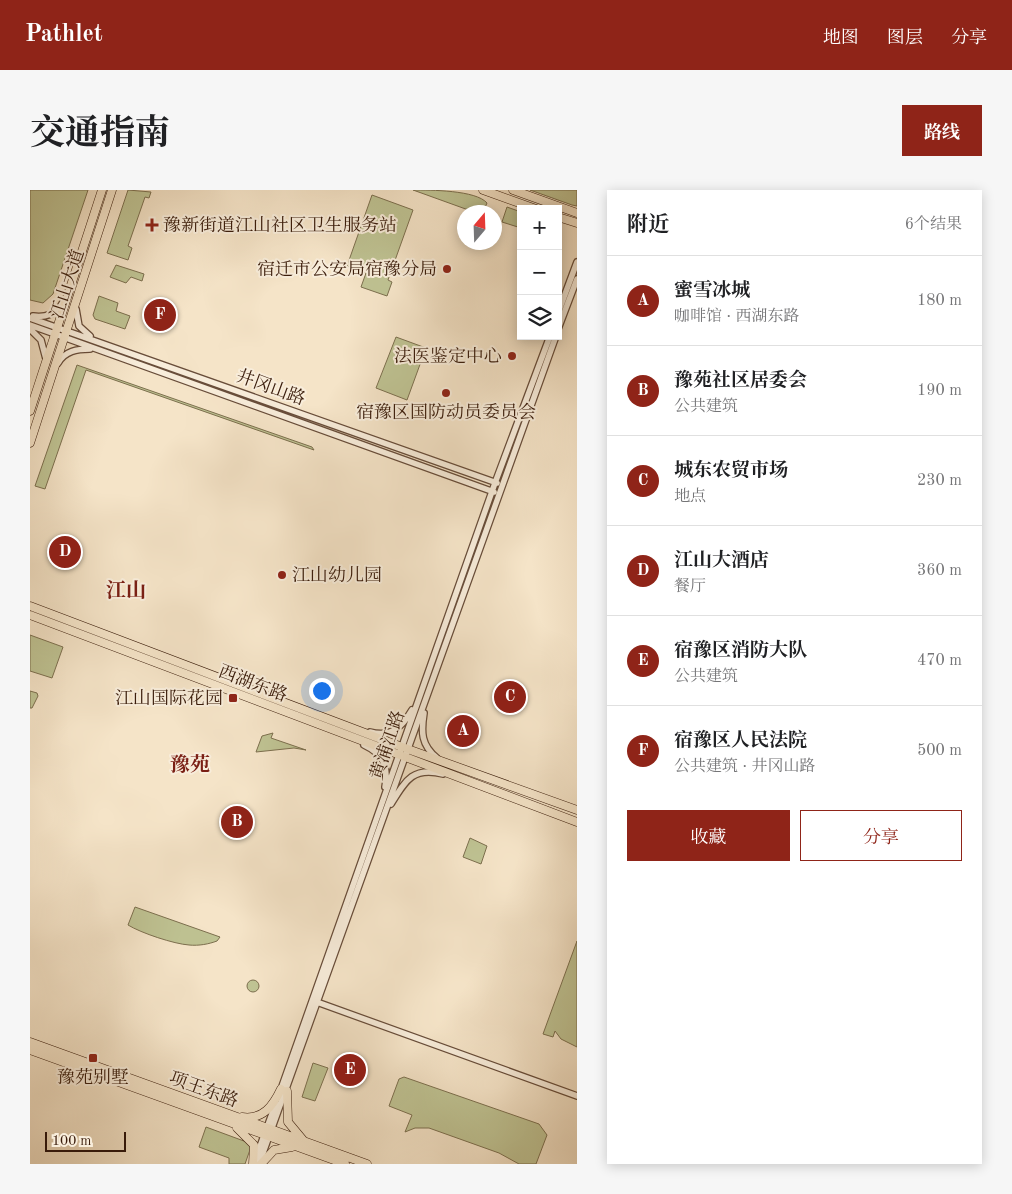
<!DOCTYPE html>
<html lang="zh">
<head>
<meta charset="utf-8">
<style>
	body { margin:0; font-family:"Old Standard TT","Noto Serif SC",serif; background:#f6f6f6; color:#202124 }
	.controls { position:absolute; right:15px; top:15px; display:grid; overflow:hidden; border-radius:0px; box-shadow:0 2px 12px #0003 }
	.controls button { width:45px; height:45px; display:grid; place-items:center; padding:0; border:0; border-bottom:1px solid #e0e0e0; background:#fff; color:#202124; font:25px sans-serif }
	.compass { position:absolute; left:427px; top:15px; width:45px; height:45px; border-radius:50%; background:#fff; box-shadow:0 2px 12px #0003; rotate:19deg }
	.scale { position:absolute; left:15px; bottom:12px; width:81px; box-sizing:border-box; padding-left:5px; border:2px solid #391b0a; border-top:0; font-size:14px; line-height:18px; white-space:nowrap; color:#391b0a; -webkit-text-stroke:4px #f8eddb; paint-order:stroke }
	.you { position:absolute; left:291px; top:500px; width:18px; height:18px; margin:-12px; border:4px solid #fff; border-radius:50%; background:#1a73e8; box-shadow:0 0 0 8px #1a73e833 }
	.badge { display:grid; place-items:center; width:32px; height:32px; border-radius:50%; background:#8f2418; color:#fff; font-size:16px; font-weight:700 }
	.pin { position:absolute; translate:-50% -50%; border:2px solid #fff; box-shadow:0 1px 5px #0006 }
	.list { margin:0; padding:0; list-style:none }
	h2 { display:flex; justify-content:space-between; align-items:center; height:65px; margin:0; padding:0 20px; font-size:21px }
	h2 small { font-size:16px; font-weight:400; color:#757577 }
	.list li { display:grid; grid-template-columns:32px 1fr auto; gap:15px; align-items:center; box-sizing:border-box; height:90px; padding:0 20px; border-top:1px solid #e0e0e0 }
	.list b { display:block; font-size:19px; white-space:nowrap }
	.list p { margin:0; font-size:16px; white-space:nowrap; color:#757577 }
	.list em { font-size:16px; font-style:normal; color:#757577 }
	.actions { display:flex; gap:10px; padding:15px 20px }
	.actions a { flex:1; padding:11px 0; border:1px solid #8f2418; border-radius:0px; text-align:center; font-size:18px; color:#8f2418 }
	.actions .main { background:#8f2418; color:#fff }
	.icon { flex:none; width:28px; height:28px; fill:none; stroke:currentColor; stroke-width:2; stroke-linecap:round; stroke-linejoin:round }
	.map { position:relative; flex:none; width:547px; height:974px; overflow:hidden; border-radius:0px }
	header { display:flex; align-items:center; gap:30px; box-sizing:border-box; height:70px; padding:0 25px; background:#8f2418; color:#fff }
	header strong { font-size:24px }
	nav { display:flex; gap:28px; margin-inline-start:auto; font-size:18px }
	.intro { display:flex; align-items:center; justify-content:space-between; box-sizing:border-box; height:120px; padding:0 30px }
	h1 { margin:0; font-size:35px }
	.button { padding:12px 22px; border-radius:0px; background:#8f2418; color:#fff; font-size:18px; font-weight:700 }
	main { display:flex; gap:30px; padding:0 30px }
	aside { flex:1; background:#fff; border-radius:0px; box-shadow:0 2px 12px #0003 }
	.map>svg:first-child { display:block }
</style>
</head>
<body>
<header>
<strong>Pathlet</strong>
<nav><a>地图</a><a>图层</a><a>分享</a></nav>
</header>
<div class="intro"><h1>交通指南</h1><a class="button">路线</a></div>
<main>
<div class="map">
<svg width="547" height="974" viewBox="0 0 547 974">
	<rect width="100%" height="100%" fill="#f5e4c8"/>
	<filter id="stains"><feTurbulence type="fractalNoise" baseFrequency=".004" numOctaves="4"/><feColorMatrix values="0 0 0 0 .2 0 0 0 0 .09 0 0 0 0 .02 0 0 0 .5 -.17"/></filter>
	<radialGradient id="worn" r=".72"><stop offset=".6" stop-color="#630" stop-opacity="0"/><stop offset="1" stop-color="#630" stop-opacity=".3"/></radialGradient>
	<!-- green -->
	<path fill="#bfc393" stroke="#7c6f4e" d="M 0,0 L 58,0 L 23,104 L 13,113 L 0,110 Z
		M 98,0 L 121,2 L 119,8 L 115,7 L 98,56 L 102,58 L 98,70 L 77,63 Z
		M 383,0 C 400,0 446,0 457,13 L 453,22 L 444,22 Z
		M 500,0 L 547,0 L 547,16 L 542,15 Z
		M 342,5 L 383,20 L 358,90 L 362,92 L 357,106 L 331,97 L 336,83 L 317,76 Z
		M 477,17 L 491,22 L 491,38 L 472,32 Z
		M 86,75 L 114,84 L 112,91 L 101,87 L 96,93 L 80,87 Z
		M 69,106 L 88,113 L 86,121 L 100,126 L 95,139 L 65,129 L 63,125 Z
		M 366,147 L 396,158 L 377,210 L 346,198 Z
		M 47,175 L 282,257 L 284,260 L 56,180 L 15,299 L 5,296 Z
		M 0,445 L 33,457 L 22,488 L 0,481 Z
		M 0,501 L 7,503 L 8,506 L 2,518 L 0,518 Z
		M 243,543 L 241,548 L 276,560 L 264,558 L 226,562 L 232,546 Z
		M 440,648 L 457,656 L 451,674 L 433,667 Z
		M 105,717 L 190,747 L 187,751 C 179,754 169,756 159,755 C 144,754 111,743 98,735 Z
		M 547,751 L 547,857 L 531,849 L 525,841 L 523,847 L 513,844 Z
		M217 796a6 6 0 1 1 12 0a6 6 0 1 1-12 0Z
		M 283,873 L 298,878 L 285,911 L 272,907 Z
		M 374,887 L 509,934 L 517,945 L 506,974 L 489,974 L 469,963 L 399,938 L 385,938 L 375,942 L 382,925 L 359,916 L 369,889 Z
		M 176,937 L 222,954 L 215,974 L 199,974 L 199,968 L 169,957 Z"/>
	<g fill="none" stroke-linecap="round" stroke-linejoin="round">
		<defs>
			<path id="minor" d="M 46,119 L 49,136 L 60,146
				M 528,123 L 547,72
				M 3,126 C 15,128 27,124 33,112
				M 0,128 L 467,293
				M 0,135 L 464,302
				M 0,139 L 11,150 L 16,169
				M 528,139 L 547,89
				M 28,173 C 35,161 47,159 60,159
				M 394,523 C 391,542 391,555 407,568
				M 340,542 C 361,548 372,537 382,520
				M 334,555 C 353,564 359,576 355,597
				M 361,614 C 375,591 383,576 413,584
				M 284,811 L 547,906
				M 250,902 L 465,293 L 520,146
				M 225,970 L 246,913
				M 229,974 L 526,146"/>
			<path id="major" d="M 453,0 L 506,19
				M 483,0 L 547,23
				M 528,27 L 547,33
				M 0,221 L 72,0
				M 0,253 L 82,0
				M 0,416 L 372,557 L 547,620
				M 0,425 L 547,632
				M 0,852 L 337,974
				M 0,860 L 315,974
				M 257,901 L 258,932 L 273,950
				M 212,927 C 233,930 243,916 251,899
				M 207,938 L 224,955 L 223,974
				M 231,974 L 244,960 L 262,957"/>
		</defs>
		<!-- minor casing -->
		<use href="#minor" stroke="#684d3a" stroke-width="8"/>
		<!-- major casing -->
		<use href="#major" stroke="#391b0a" stroke-width="9"/>
		<!-- minor -->
		<use href="#minor" stroke="#f8eddb" stroke-width="5.5"/>
		<!-- major -->
		<use href="#major" stroke="#f5e4c8" stroke-width="8"/>
	</g>
	<!-- markers -->
	<g fill="#8f2418" stroke="#f8eddb" stroke-width="2">
		<path d="M119.5 27.5h5v5h5v5h-5v5h-5v-5h-5v-5h5z"/>
		<circle cx="417" cy="79" r="5"/>
		<circle cx="482" cy="166" r="5"/>
		<circle cx="416" cy="203" r="5"/>
		<circle cx="252" cy="385" r="5"/>
		<rect x="198" y="503" width="10" height="10" rx="2.5"/>
		<rect x="58" y="863" width="10" height="10" rx="2.5"/>
	</g>
	<g text-anchor="middle" stroke-width="4" stroke-linejoin="round" paint-order="stroke">
		<!-- poi labels -->
		<g font-size="18" fill="#391b0a" stroke="#f8eddb" text-anchor="end">
			<text x="133" y="41" text-anchor="start">豫新街道江山社区卫生服务站</text>
			<text x="407" y="85">宿迁市公安局宿豫分局</text>
			<text x="472" y="172">法医鉴定中心</text>
			<text x="416" y="228" text-anchor="middle">宿豫区国防动员委员会</text>
			<text x="262" y="391" text-anchor="start">江山幼儿园</text>
			<text x="193" y="514">江山国际花园</text>
			<text x="63" y="893" text-anchor="middle">豫苑别墅</text>
		</g>
		<!-- street labels -->
		<g font-size="18" fill="#391b0a" stroke="#f8eddb">
			<text transform="translate(37 94) rotate(-72)" y="6">江山大道</text>
			<text transform="translate(241 197) rotate(20)" y="6">井冈山路</text>
			<text transform="translate(223 493) rotate(21)" y="6">西湖东路</text>
			<text transform="translate(357 555) rotate(-71)" y="6">黄浦江路</text>
			<text transform="translate(174 899) rotate(20)" y="6">项王东路</text>
		</g>
		<!-- quarter labels -->
		<g font-size="20" font-weight="bold" fill="#7a1f14" stroke="#f8eddb">
			<text x="96" y="407">江山</text>
			<text x="160" y="581">豫苑</text>
		</g>
	</g>
	<rect width="100%" height="100%" filter="url(#stains)"/>
	<rect width="100%" height="100%" fill="url(#worn)"/>
</svg>
<div class="controls">
<button>+</button>
<button>−</button>
<button><svg class="icon" aria-label="layers" viewBox="0 0 24 24"><path d="M12 4l9 5-9 5-9-5zM3 14l9 5 9-5"/></svg></button>
</div>
<svg class="compass" viewBox="-18 -18 36 36"><path d="M0-13l5 13h-10z" fill="#e53935"/><path d="M0 13l5-13h-10z" fill="#757577"/></svg>
<div class="scale">100 m</div>
<div class="you"></div>
<div class="pin badge" style="left:433px;top:541px">A</div>
<div class="pin badge" style="left:207px;top:632px">B</div>
<div class="pin badge" style="left:480px;top:507px">C</div>
<div class="pin badge" style="left:35px;top:362px">D</div>
<div class="pin badge" style="left:320px;top:880px">E</div>
<div class="pin badge" style="left:130px;top:125px">F</div>
</div>
<aside>
<h2>附近<small>6个结果</small></h2>
<ul class="list">
<li><span class="badge">A</span><div><b>蜜雪冰城</b><p>咖啡馆 · 西湖东路</p></div><em>180 m</em></li>
<li><span class="badge">B</span><div><b>豫苑社区居委会</b><p>公共建筑</p></div><em>190 m</em></li>
<li><span class="badge">C</span><div><b>城东农贸市场</b><p>地点</p></div><em>230 m</em></li>
<li><span class="badge">D</span><div><b>江山大酒店</b><p>餐厅</p></div><em>360 m</em></li>
<li><span class="badge">E</span><div><b>宿豫区消防大队</b><p>公共建筑</p></div><em>470 m</em></li>
<li><span class="badge">F</span><div><b>宿豫区人民法院</b><p>公共建筑 · 井冈山路</p></div><em>500 m</em></li>
</ul>
<div class="actions"><a class="main">收藏</a><a>分享</a></div>
</aside>
</main>
</body>
</html>
